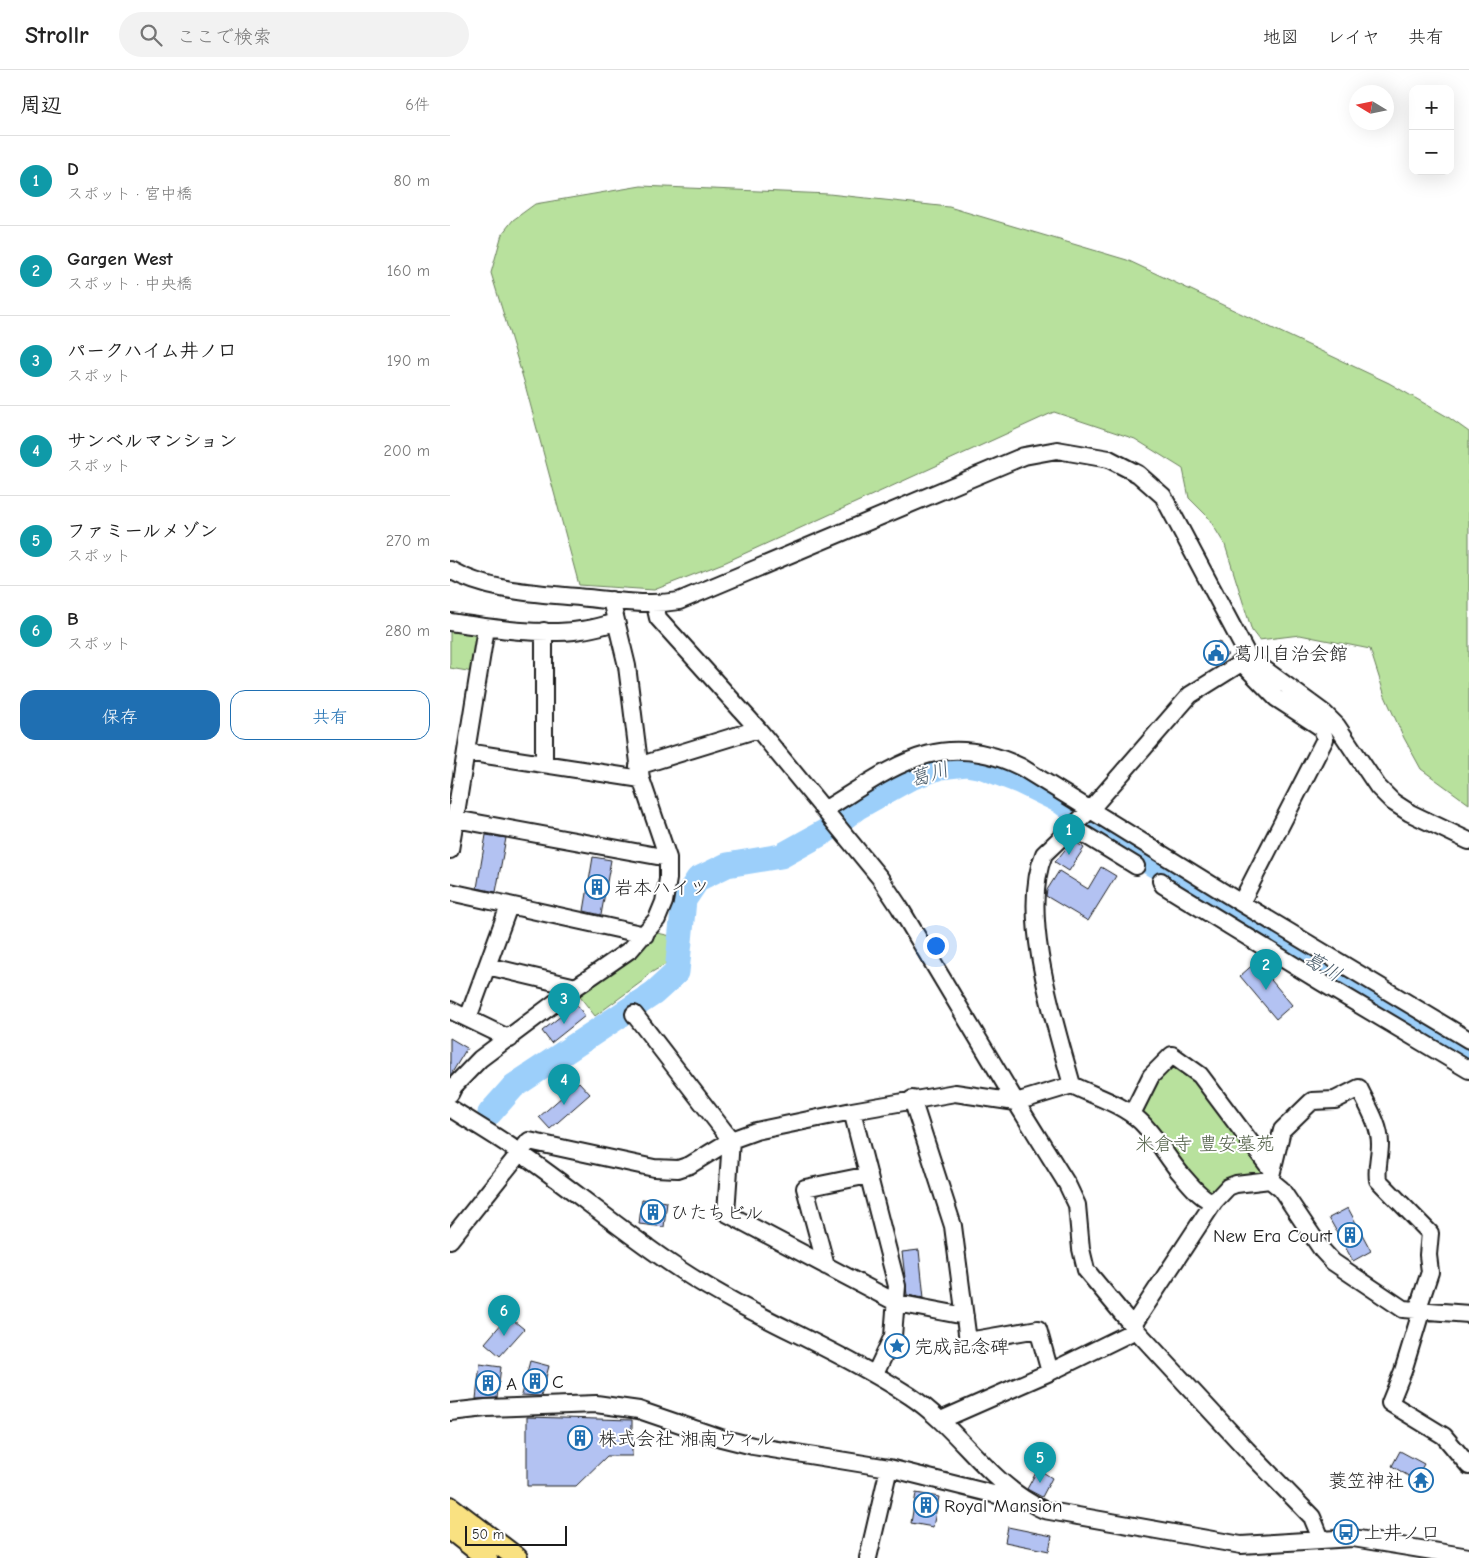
<!DOCTYPE html>
<html lang="ja">
<head>
<meta charset="utf-8">
<style>
	body { margin:0; font-family:"Comic Neue","Klee One",sans-serif; background:#f2f2f2; color:#222 }
	.controls { position:absolute; right:15px; top:15px; display:grid; overflow:hidden; border-radius:10px; box-shadow:0 5px 20px #0002 }
	.controls button { width:45px; height:45px; display:grid; place-items:center; padding:0; border:0; border-bottom:1px solid #e0e0e0; background:#fff; color:#222; font:25px sans-serif }
	.compass { position:absolute; left:899px; top:15px; width:45px; height:45px; border-radius:50%; background:#fff; box-shadow:0 5px 20px #0002; rotate:280deg }
	.scale { position:absolute; left:15px; bottom:12px; width:102px; box-sizing:border-box; padding-left:5px; border:2px solid #1c1c1c; border-top:0; font-size:14px; line-height:18px; white-space:nowrap; color:#1c1c1c; -webkit-text-stroke:4px #fff; paint-order:stroke }
	.you { position:absolute; left:485px; top:875px; width:18px; height:18px; margin:-12px; border:4px solid #fff; border-radius:50%; background:#1a73e8; box-shadow:0 0 0 8px #1a73e833 }
	.badge { display:grid; place-items:center; width:32px; height:32px; border-radius:50%; background:#1f6fb2; color:#fff; font-size:16px; font-weight:700 }
	.pin { position:absolute; translate:-50% -41px; filter:drop-shadow(0 1px 2px #0008) }
	.pin::after { content:''; position:absolute; top:26px; width:18px; height:15px; background:inherit; clip-path:polygon(0 0,100% 0,50% 100%) }
	.list { margin:0; padding:0; list-style:none }
	h2 { display:flex; justify-content:space-between; align-items:center; height:65px; margin:0; padding:0 20px; font-size:21px }
	h2 small { font-size:16px; font-weight:400; color:#767676 }
	.list li { display:grid; grid-template-columns:32px 1fr auto; gap:15px; align-items:center; box-sizing:border-box; height:90px; padding:0 20px; border-top:1px solid #e0e0e0 }
	.list b { display:block; font-size:19px; white-space:nowrap }
	.list p { margin:0; font-size:16px; white-space:nowrap; color:#767676 }
	.list em { font-size:16px; font-style:normal; color:#767676 }
	.actions { display:flex; gap:10px; padding:15px 20px }
	.actions a { flex:1; padding:11px 0; border:1px solid #1f6fb2; border-radius:15px; text-align:center; font-size:18px; color:#1f6fb2 }
	.actions .main { background:#1f6fb2; color:#fff }
	.icon { flex:none; width:28px; height:28px; fill:none; stroke:currentColor; stroke-width:2; stroke-linecap:round; stroke-linejoin:round }
	.map { position:relative; flex:none; width:1019px; height:1488px; overflow:hidden }
	header { display:flex; align-items:center; gap:30px; box-sizing:border-box; height:70px; padding:0 25px; background:#fff; border-bottom:1px solid #e0e0e0 }
	header strong { font-size:24px }
	nav { display:flex; gap:28px; margin-inline-start:auto; font-size:18px }
	.search { width:350px; height:45px; background:#f2f2f2; display:flex; align-items:center; gap:12px; box-sizing:border-box; padding:0 18px; border-radius:28px; color:#767676; font-size:19px }
	main { display:flex }
	aside { flex:1; background:#fff }
	.map>svg:first-child { display:block }
</style>
</head>
<body>
<header>
<strong>Strollr</strong>
<div class="search"><svg class="icon" aria-label="search" viewBox="0 0 24 24"><circle cx="10" cy="10" r="6"/><path d="M15 15l6 6"/></svg>ここで検索</div>
<nav><a>地図</a><a>レイヤ</a><a>共有</a></nav>
</header>
<main>
<aside>
<h2>周辺<small>6件</small></h2>
<ul class="list">
<li><span class="badge" style="background:#0f9aa8">1</span><div><b>D</b><p>スポット · 宮中橋</p></div><em>80 m</em></li>
<li><span class="badge" style="background:#0f9aa8">2</span><div><b>Gargen West</b><p>スポット · 中央橋</p></div><em>160 m</em></li>
<li><span class="badge" style="background:#0f9aa8">3</span><div><b>パークハイム井ノ口</b><p>スポット</p></div><em>190 m</em></li>
<li><span class="badge" style="background:#0f9aa8">4</span><div><b>サンベルマンション</b><p>スポット</p></div><em>200 m</em></li>
<li><span class="badge" style="background:#0f9aa8">5</span><div><b>ファミールメゾン</b><p>スポット</p></div><em>270 m</em></li>
<li><span class="badge" style="background:#0f9aa8">6</span><div><b>B</b><p>スポット</p></div><em>280 m</em></li>
</ul>
<div class="actions"><a class="main">保存</a><a>共有</a></div>
</aside>
<div class="map">
<svg width="1019" height="1488" viewBox="0 0 1019 1488">
	<rect width="100%" height="100%" fill="#fff"/>
	<filter id="ink" filterUnits="userSpaceOnUse"><feTurbulence type="fractalNoise" baseFrequency=".02" numOctaves="2"/><feDisplacementMap in="SourceGraphic" scale="10" xChannelSelector="R" yChannelSelector="G"/><feConvolveMatrix kernelMatrix="1 2 1 2 8 2 1 2 1" color-interpolation-filters="sRGB"/></filter>
	<g filter="url(#ink)">
		<!-- green -->
		<path fill="#b8e19d" stroke="#6a7e5c" d="M 191,116 L 379,124 L 499,137 L 677,190 L 939,313 L 998,347 L 1019,362 L 1019,734 L 971,699 L 954,668 L 935,626 L 920,579 L 850,565 L 809,570 L 802,561 L 775,475 L 758,447 L 739,428 L 733,399 L 685,369 L 604,342 L 276,492 L 204,520 L 129,515 L 74,311 L 41,203 L 52,164 L 63,150 L 85,134 Z
			M 0,556 L 24,559 L 28,566 L 23,602 L 0,598 Z
			M 203,862 L 221,866 L 220,878 L 216,894 L 197,905 L 194,910 L 145,946 L 127,923 Z
			M 721,993 L 745,1011 L 813,1102 L 810,1106 L 760,1123 L 730,1094 L 692,1045 C 689,1025 708,1007 721,993 Z"/>
		<g fill="none" stroke-linecap="round" stroke-linejoin="round">
			<!-- river -->
			<path stroke="#9ccffa" stroke-width="25" d="M 40,1043 L 64,1016 L 204,923 L 227,902 L 234,830 L 248,809 L 277,795 L 331,786 L 376,761 L 408,737 L 458,709 L 490,697 L 516,694 L 533,697 L 569,711 L 610,731 L 650,761 L 689,786 L 1019,983"/>
		</g>
		<!-- building -->
		<path fill="#b3c2f2" stroke="#1c1c1c" d="M 769,571 L 778,585 L 763,594 L 754,581 Z
			M 36,765 L 56,768 L 46,822 L 27,818 Z
			M 623,770 L 634,778 L 619,801 L 605,792 Z
			M 143,787 L 161,790 L 151,845 L 134,841 Z
			M 651,797 L 666,806 L 638,851 L 596,826 L 597,820 L 609,801 L 638,819 Z
			M 806,892 L 842,935 L 826,949 L 790,906 Z
			M 126,934 L 135,946 L 101,973 L 92,961 Z
			M 0,968 L 17,978 L 0,1006 Z
			M 129,1012 L 140,1024 L 100,1059 L 89,1047 Z
			M 192,1129 L 217,1132 L 214,1157 L 189,1154 Z
			M 898,1138 L 921,1181 L 903,1191 L 879,1148 Z
			M 469,1180 L 474,1228 L 457,1225 L 452,1182 Z
			M 58,1246 L 74,1259 L 50,1286 L 35,1273 Z
			M 80,1291 L 99,1296 L 91,1326 L 71,1325 Z
			M 30,1294 L 51,1297 L 47,1328 L 26,1329 Z
			M 77,1347 L 182,1350 L 182,1386 L 157,1386 L 126,1416 L 77,1416 Z
			M 950,1381 L 974,1394 L 965,1410 L 942,1396 Z
			M 588,1399 L 602,1408 L 592,1427 L 577,1419 Z
			M 466,1423 L 489,1427 L 483,1457 L 461,1453 Z
			M 558,1457 L 602,1466 L 599,1481 L 555,1472 Z"/>
		<g fill="none" stroke-linecap="round" stroke-linejoin="round">
			<defs>
				<path id="minor" d="M 0,500 C 41,523 91,523 138,528 C 169,531 198,536 229,531 L 574,386 L 607,380 L 659,389 L 688,404 L 713,426 L 799,588 L 874,643 L 887,656 L 928,717 L 943,732 L 960,743 L 1019,771
					M 205,535 L 208,548 L 308,659 L 430,808 L 450,838 L 566,1032 L 617,1114 L 627,1135 L 631,1179 L 636,1200 L 686,1260 L 797,1380 L 862,1447 L 871,1469
					M 0,552 C 40,558 91,566 131,560 C 143,559 154,555 166,552
					M 16,682 L 191,709
					M 94,694 L 94,561
					M 188,696 L 308,659
					M 374,740 C 443,698 488,657 571,697 L 791,833 L 1019,970
					M 5,749 L 218,788
					M 624,758 L 686,796
					M 0,780 L 36,558
					M 711,811 L 713,815 L 871,912 L 1019,1000
					M 0,822 L 195,865
					M 791,833 L 875,669 L 872,658 L 826,628 L 793,594
					M 37,896 L 126,917
					M 0,940 L 60,969
					M 184,944 L 281,1070 L 276,1143 L 447,1233 L 515,1246
					M 18,948 L 59,836
					M 622,1015 C 605,953 569,844 594,784 L 640,740 L 740,625 L 799,588
					M 0,1024 L 4,1016 L 30,989 L 126,917 L 181,879 L 207,849 L 214,832 L 218,809 L 218,788 L 191,709 L 177,596 L 161,530
					M 462,1029 L 503,1156 L 518,1271 L 588,1259 L 600,1302
					M 0,1038 C 23,1053 48,1067 70,1083 C 124,1120 174,1163 229,1199 C 302,1247 386,1278 460,1326 C 510,1359 539,1415 594,1440 L 791,1475 L 903,1468 L 1019,1487
					M 402,1041 L 447,1216 L 443,1266 L 425,1304
					M 682,1044 L 701,1006 L 722,985 L 750,1005 L 822,1101
					M 820,1110 L 832,1060 L 862,1031 L 885,1030 L 909,1018 C 917,1035 930,1055 930,1074 C 930,1087 926,1097 928,1110 L 980,1163 L 978,1185 L 980,1202 L 967,1241
					M 0,1170 L 79,1071 L 204,1098 L 228,1099 L 240,1095 L 281,1070 L 306,1061 L 402,1041 L 505,1023 L 566,1032 L 622,1015 C 644,1026 672,1034 690,1051 C 706,1066 717,1088 732,1105 C 740,1114 752,1130 764,1132 L 778,1117 L 786,1114 L 820,1110 L 831,1119 L 872,1180 L 883,1192 L 953,1239 L 1019,1244
					M 376,1196 L 355,1118 L 419,1105
					M 971,1242 L 953,1301 L 940,1333 L 994,1366 L 1019,1396
					M 683,1255 L 764,1132
					M 0,1342 L 36,1338 L 146,1334 L 189,1340 L 271,1368 L 303,1376 L 439,1398 L 571,1431
					M 491,1350 L 600,1302 L 686,1260
					M 418,1488 L 439,1398"/>
				<path id="major" d="M 0,1437 L 67,1488
					M 0,1459 L 37,1488"/>
			</defs>
			<!-- minor casing -->
			<use href="#minor" stroke="#1c1c1c" stroke-width="20"/>
			<!-- major casing -->
			<use href="#major" stroke="#1c1c1c" stroke-width="24"/>
			<!-- minor -->
			<use href="#minor" stroke="#fff" stroke-width="16"/>
			<!-- major -->
			<use href="#major" stroke="#f9e181" stroke-width="20"/>
		</g>
	</g>
	<!-- icons -->
	<defs>
		<symbol id="civic-ring" viewBox="-11 -11 22 22"><circle r="9.5" fill="#fff" stroke="#1f6fb2" stroke-width="1.5"/><path d="M-.6-6.5H3V-4.5H.6V-3L4-1V1h2V6H-6V1h2V-1L-.6-3ZM-1.2 2.5V6h2.4V2.5Z" fill="#1f6fb2"/></symbol>
		<symbol id="building-ring" viewBox="-11 -11 22 22"><circle r="9.5" fill="#fff" stroke="#1f6fb2" stroke-width="1.5"/><path d="M-4-6H4V6H1V3H-1V6H-4ZM-2.5-4.3h1.7v1.8h-1.7ZM.8-4.3h1.7v1.8H.8ZM-2.5-1h1.7V.8h-1.7ZM.8-1h1.7V.8H.8Z" fill="#1f6fb2"/></symbol>
		<symbol id="sight-ring" viewBox="-11 -11 22 22"><circle r="9.5" fill="#fff" stroke="#1f6fb2" stroke-width="1.5"/><path d="M0-6L1.8-2.2L6-1.7L2.9 1.2L3.7 5.4L0 3.3L-3.7 5.4L-2.9 1.2L-6-1.7L-1.8-2.2Z" fill="#1f6fb2"/></symbol>
		<symbol id="temple-ring" viewBox="-11 -11 22 22"><circle r="9.5" fill="#fff" stroke="#1f6fb2" stroke-width="1.5"/><path d="M0-6L5-2H3V0L6.5 2.5H4V6H1.5V3h-3V6H-4V2.5H-6.5L-3 0V-2H-5Z" fill="#1f6fb2"/></symbol>
		<symbol id="bus-ring" viewBox="-11 -11 22 22"><circle r="9.5" fill="#fff" stroke="#1f6fb2" stroke-width="1.5"/><path d="M-5-6H5V4H4V6H2V4H-2V6H-4V4H-5ZM-3.5-4V0h7V-4ZM-3.5 1.2v1.5H-2V1.2ZM2 1.2v1.5H3.5V1.2Z" fill="#1f6fb2"/></symbol>
	</defs>
	<g fill-rule="evenodd">
		<use href="#civic-ring" x="752" y="569" width="28" height="28"/>
		<use href="#building-ring" x="133" y="803" width="28" height="28"/>
		<use href="#building-ring" x="189" y="1128" width="28" height="28"/>
		<use href="#building-ring" x="886" y="1151" width="28" height="28"/>
		<use href="#sight-ring" x="433" y="1262" width="28" height="28"/>
		<use href="#building-ring" x="71" y="1297" width="28" height="28"/>
		<use href="#building-ring" x="24" y="1299" width="28" height="28"/>
		<use href="#building-ring" x="116" y="1354" width="28" height="28"/>
		<use href="#temple-ring" x="957" y="1396" width="28" height="28"/>
		<use href="#building-ring" x="462" y="1421" width="28" height="28"/>
		<use href="#bus-ring" x="882" y="1448" width="28" height="28"/>
	</g>
	<g text-anchor="middle" stroke-width="4" stroke-linejoin="round" paint-order="stroke">
		<!-- poi labels -->
		<g font-size="19" fill="#1c1c1c" stroke="#fff" text-anchor="start">
			<text x="784" y="590">葛川自治会館</text>
			<text x="164" y="824">岩本ハイツ</text>
			<text x="220" y="1149">ひたちビル</text>
			<text x="882" y="1172" text-anchor="end">New Era Court</text>
			<text x="464" y="1283">完成記念碑</text>
			<text x="102" y="1318">C</text>
			<text x="56" y="1320">A</text>
			<text x="148" y="1375">株式会社 湘南ウィル</text>
			<text x="954" y="1417" text-anchor="end">蓑笠神社</text>
			<text x="494" y="1442">Royal Mansion</text>
			<text x="914" y="1469">上井ノ口</text>
		</g>
		<!-- park labels -->
		<g font-size="19" fill="#536149" stroke="#fff">
			<text x="755" y="1080">米倉寺 豊安墓苑</text>
		</g>
		<!-- water labels -->
		<g font-size="20" font-style="italic" fill="#495b6a" stroke="#fff">
			<text transform="translate(479 704) rotate(-18)" y="7">葛川</text>
			<text transform="translate(873 896) rotate(31)" y="7">葛川</text>
		</g>
	</g>
</svg>
<div class="controls">
<button>+</button>
<button>−</button>
</div>
<svg class="compass" viewBox="-18 -18 36 36"><path d="M0-13l5 13h-10z" fill="#e53935"/><path d="M0 13l5-13h-10z" fill="#767676"/></svg>
<div class="scale">50 m</div>
<div class="you"></div>
<div class="pin badge" style="left:619px;top:785px;background:#0f9aa8">1</div>
<div class="pin badge" style="left:816px;top:920px;background:#0f9aa8">2</div>
<div class="pin badge" style="left:114px;top:954px;background:#0f9aa8">3</div>
<div class="pin badge" style="left:114px;top:1035px;background:#0f9aa8">4</div>
<div class="pin badge" style="left:590px;top:1413px;background:#0f9aa8">5</div>
<div class="pin badge" style="left:54px;top:1266px;background:#0f9aa8">6</div>
</div>
</main>
</body>
</html>
